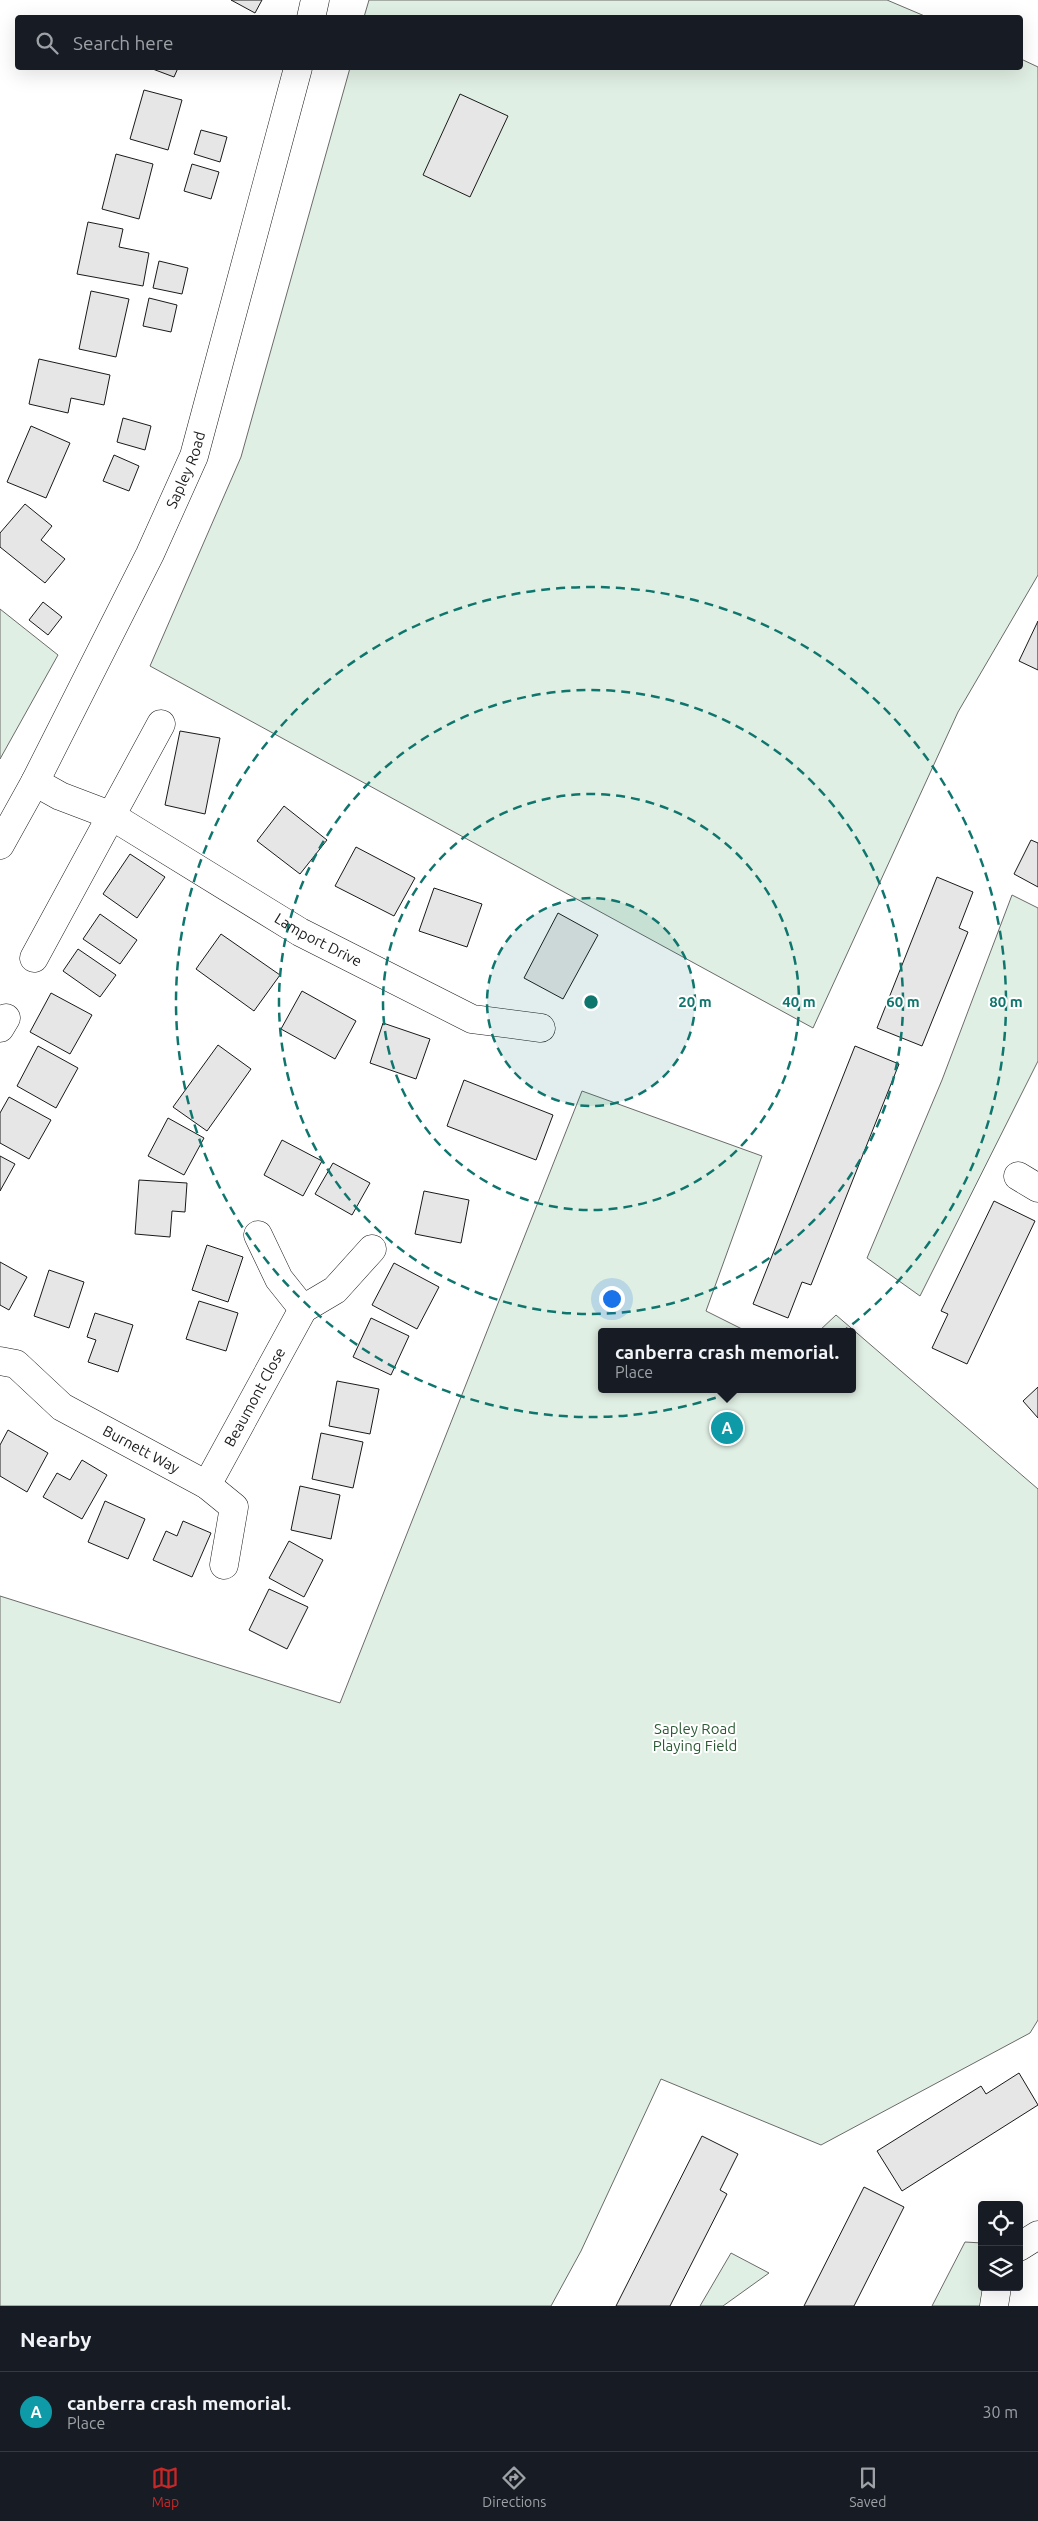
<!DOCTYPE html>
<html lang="en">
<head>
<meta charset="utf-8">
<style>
	body { margin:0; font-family:Ubuntu,sans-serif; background:#20242c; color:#f1f3f6 }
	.controls { position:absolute; right:15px; bottom:15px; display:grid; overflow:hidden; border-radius:5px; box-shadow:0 5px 20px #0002 }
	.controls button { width:45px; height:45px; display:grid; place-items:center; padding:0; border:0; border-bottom:1px solid #363941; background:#171b24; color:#f1f3f6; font:25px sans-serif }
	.you { position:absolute; left:611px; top:1298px; width:18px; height:18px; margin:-12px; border:4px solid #fff; border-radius:50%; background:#1a73e8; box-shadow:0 0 0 8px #1a73e833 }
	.badge { display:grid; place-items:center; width:32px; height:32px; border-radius:50%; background:#c62828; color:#fff; font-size:16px; font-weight:700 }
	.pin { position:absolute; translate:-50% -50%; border:2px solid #fff; box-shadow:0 1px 5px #0006 }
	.popup { position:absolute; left:598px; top:1328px; width:258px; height:65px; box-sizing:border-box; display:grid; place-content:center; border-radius:5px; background:#171b24; filter:drop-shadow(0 1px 4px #0005); font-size:16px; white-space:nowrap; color:#9ea1a6 }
	.popup b { font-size:19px; color:#f1f3f6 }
	.popup::after { content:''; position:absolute; left:50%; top:100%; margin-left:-10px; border:10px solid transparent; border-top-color:#171b24 }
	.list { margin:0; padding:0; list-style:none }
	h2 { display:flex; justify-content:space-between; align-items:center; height:65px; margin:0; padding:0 20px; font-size:21px }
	h2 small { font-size:16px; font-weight:400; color:#9ea1a6 }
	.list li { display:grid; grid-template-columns:32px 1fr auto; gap:15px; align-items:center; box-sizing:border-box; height:80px; padding:0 20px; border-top:1px solid #363941 }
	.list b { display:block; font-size:19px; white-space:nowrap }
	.list p { margin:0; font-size:16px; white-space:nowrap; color:#9ea1a6 }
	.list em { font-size:16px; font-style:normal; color:#9ea1a6 }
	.icon { flex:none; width:28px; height:28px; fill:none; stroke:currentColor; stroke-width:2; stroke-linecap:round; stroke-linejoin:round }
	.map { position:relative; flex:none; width:1038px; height:2306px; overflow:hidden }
	.search { position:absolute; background:#171b24; box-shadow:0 5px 20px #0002; left:15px; right:15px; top:15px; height:55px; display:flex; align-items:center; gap:12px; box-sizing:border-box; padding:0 18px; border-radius:5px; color:#9ea1a6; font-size:19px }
	.sheet { height:145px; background:#171b24 }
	nav { display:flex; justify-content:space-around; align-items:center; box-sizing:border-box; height:70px; border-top:1px solid #363941; background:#171b24; font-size:14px; color:#9ea1a6 }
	nav a { display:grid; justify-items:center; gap:2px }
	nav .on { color:#c62828 }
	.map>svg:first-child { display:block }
</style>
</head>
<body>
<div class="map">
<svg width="1038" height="2306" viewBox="0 0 1038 2306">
	<rect width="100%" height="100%" fill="#fff"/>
	<!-- green -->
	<path fill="#e0efe3" stroke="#6a6a6a" d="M 369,0 L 887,0 L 927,17 L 364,17 Z
		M 1021,59 L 1038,67 L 1038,575 L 958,712 L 813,1028 L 150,666 L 241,457 L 350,68 L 1020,68 Z
		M 0,609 L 58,655 L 0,759 Z
		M 1012,895 L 1038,908 L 1038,1061 L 920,1296 L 867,1258 L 942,1080 Z
		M 582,1091 L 762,1156 L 706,1311 L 748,1332 L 602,1332 L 602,1389 L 852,1389 L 852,1332 L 818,1332 L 836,1315 L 1038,1489 L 1038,2020 L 1030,2033 L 821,2145 L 661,2079 L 581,2251 L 551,2306 L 0,2306 L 0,1596 L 340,1703 Z
		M 965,2242 L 982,2243 L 982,2287 L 987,2287 L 982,2306 L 932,2306 Z
		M 731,2253 L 769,2273 L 723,2306 L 700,2306 Z"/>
	<!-- building -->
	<path fill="#e6e6e6" stroke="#1a1a1a" d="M 231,0 L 262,0 L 255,13 Z
		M 150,68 L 178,68 L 174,77 Z
		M 144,90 L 182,100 L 168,150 L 130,139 Z
		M 460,94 L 508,116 L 470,197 L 423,175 Z
		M 201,130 L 227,137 L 220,162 L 194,154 Z
		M 116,154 L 153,164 L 139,219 L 102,209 Z
		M 192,164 L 219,172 L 211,199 L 184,191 Z
		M 88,222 L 123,229 L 119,247 L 149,253 L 143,286 L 77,274 Z
		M 159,261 L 188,268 L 182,294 L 153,288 Z
		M 91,291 L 129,299 L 116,357 L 79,349 Z
		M 149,298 L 177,305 L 171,332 L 143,326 Z
		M 39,359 L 110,375 L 104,405 L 71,398 L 68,413 L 29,404 Z
		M 123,418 L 151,426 L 145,450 L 117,442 Z
		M 31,426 L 70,443 L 46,498 L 7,482 Z
		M 114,455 L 139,466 L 129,491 L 103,481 Z
		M 25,504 L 52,526 L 41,540 L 65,559 L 45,583 L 0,547 L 0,533 Z
		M 43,602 L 62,617 L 48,635 L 29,620 Z
		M 1038,621 L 1038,670 L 1019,661 Z
		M 180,731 L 220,738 L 205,814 L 165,805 Z
		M 284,806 L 327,840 L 300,874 L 257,841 Z
		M 1031,840 L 1038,843 L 1038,887 L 1014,874 Z
		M 356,847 L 415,878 L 394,916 L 335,886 Z
		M 130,854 L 165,877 L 137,918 L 103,894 Z
		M 937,877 L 973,892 L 959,928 L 968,932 L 922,1046 L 877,1028 Z
		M 434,888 L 482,904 L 467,947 L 419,931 Z
		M 558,913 L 598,935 L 563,999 L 524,978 Z
		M 100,914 L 137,940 L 120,964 L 83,939 Z
		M 221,934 L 280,975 L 254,1011 L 196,969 Z
		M 78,949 L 116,975 L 100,997 L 63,971 Z
		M 302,991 L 356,1021 L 335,1059 L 281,1029 Z
		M 51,993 L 92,1015 L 70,1054 L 30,1032 Z
		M 383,1023 L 430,1039 L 416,1079 L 370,1063 Z
		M 218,1045 L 251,1069 L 207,1131 L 173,1107 Z
		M 38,1046 L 78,1068 L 56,1108 L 17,1086 Z
		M 855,1046 L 899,1064 L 811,1285 L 802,1282 L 788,1318 L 753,1304 Z
		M 464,1080 L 553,1115 L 536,1160 L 447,1126 Z
		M 9,1097 L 51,1120 L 29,1159 L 0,1143 L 0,1113 Z
		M 168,1118 L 204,1138 L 184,1175 L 148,1156 Z
		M 282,1140 L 322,1161 L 303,1196 L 264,1175 Z
		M 0,1156 L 15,1164 L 0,1191 Z
		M 333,1163 L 370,1183 L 352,1215 L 315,1194 Z
		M 139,1180 L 187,1183 L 185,1212 L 172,1211 L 170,1237 L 135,1234 Z
		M 424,1191 L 469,1200 L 461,1243 L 415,1234 Z
		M 994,1201 L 1035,1221 L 967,1364 L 932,1348 L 948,1314 L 941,1311 Z
		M 207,1245 L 243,1257 L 228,1302 L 192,1290 Z
		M 0,1262 L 27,1277 L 9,1310 L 0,1305 Z
		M 394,1263 L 439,1287 L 417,1329 L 372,1305 Z
		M 49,1270 L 84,1282 L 69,1328 L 34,1316 Z
		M 199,1301 L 238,1313 L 226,1351 L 186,1339 Z
		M 95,1313 L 133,1325 L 118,1372 L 88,1362 L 96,1340 L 87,1337 Z
		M 371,1318 L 409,1336 L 391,1375 L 353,1357 Z
		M 337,1381 L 379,1389 L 370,1434 L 329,1426 Z
		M 1038,1387 L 1038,1418 L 1023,1401 Z
		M 8,1430 L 48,1453 L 27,1492 L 0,1476 L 0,1445 Z
		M 321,1433 L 363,1442 L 353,1488 L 312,1479 Z
		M 82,1460 L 107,1475 L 82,1519 L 43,1497 L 57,1473 L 70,1480 Z
		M 300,1486 L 340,1495 L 331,1539 L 291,1530 Z
		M 105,1501 L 145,1519 L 128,1559 L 88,1542 Z
		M 183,1521 L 211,1533 L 192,1577 L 153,1560 L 166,1531 L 177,1536 Z
		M 289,1541 L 323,1560 L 304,1597 L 269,1578 Z
		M 269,1589 L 308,1607 L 287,1649 L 249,1630 Z
		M 1019,2073 L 1038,2105 L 902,2191 L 877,2151 L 981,2086 L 986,2094 Z
		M 702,2136 L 738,2154 L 720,2190 L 727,2194 L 670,2306 L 616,2306 Z
		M 864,2187 L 904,2207 L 854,2306 L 804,2306 Z"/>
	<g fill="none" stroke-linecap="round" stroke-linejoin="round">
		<defs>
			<g id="minor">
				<path id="s1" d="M 35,782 L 60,796 L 110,815 L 300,932 L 472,1019 L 541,1028"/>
				<path d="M 34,958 L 161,724"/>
				<path d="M 0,1028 L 6,1018"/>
				<path d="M 1018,1176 L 1038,1188"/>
				<path d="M 258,1235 L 279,1279 L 303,1309 L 335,1290 L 372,1249"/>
				<path id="s2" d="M 0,1361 L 16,1364 L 62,1407 L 207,1485 L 234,1507 L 224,1565"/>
				<path id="s3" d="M 207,1485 L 303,1309"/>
				<path d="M 1019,2247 L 1038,2235"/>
				<path d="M 994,2306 L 997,2287"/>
			</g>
			<g id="tertiary">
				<path d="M 311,18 L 315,0"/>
				<path id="s4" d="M 0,845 L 35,782 L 150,554 L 194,456 L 298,68"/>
			</g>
		</defs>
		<!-- minor casing -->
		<use href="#minor" stroke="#1a1a1a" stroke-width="29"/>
		<!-- tertiary casing -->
		<use href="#tertiary" stroke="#1a1a1a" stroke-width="29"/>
		<!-- minor -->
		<use href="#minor" stroke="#fff" stroke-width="28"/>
		<!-- tertiary -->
		<use href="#tertiary" stroke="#fff" stroke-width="28"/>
	</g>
	<!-- distance rings -->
	<circle cx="591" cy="1002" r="104" fill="#0f766e" fill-opacity=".12"/>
	<g fill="none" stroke="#0f766e" stroke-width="2.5" stroke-dasharray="9 6">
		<circle cx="591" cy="1002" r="104"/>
		<circle cx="591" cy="1002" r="208"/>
		<circle cx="591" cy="1002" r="312"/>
		<circle cx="591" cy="1002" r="415"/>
	</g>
	<g text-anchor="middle" stroke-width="4" stroke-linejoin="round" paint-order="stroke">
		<!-- street labels -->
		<g font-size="15" fill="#1a1a1a" stroke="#fff">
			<text dy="5" stroke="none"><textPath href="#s4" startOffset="419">Sapley Road</textPath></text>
			<text dy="5" stroke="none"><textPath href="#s1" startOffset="325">Lamport Drive</textPath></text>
			<text dy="5" stroke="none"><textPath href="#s3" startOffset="100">Beaumont Close</textPath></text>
			<text dy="5" stroke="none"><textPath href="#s2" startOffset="169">Burnett Way</textPath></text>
		</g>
		<!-- park labels -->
		<g font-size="15" fill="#2b5a34" stroke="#fff">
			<text x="695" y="1734">Sapley Road<tspan x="695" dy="17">Playing Field</tspan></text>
		</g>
	</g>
	<circle cx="591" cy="1002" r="8" fill="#0f766e" stroke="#fff" stroke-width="2.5"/>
	<g font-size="15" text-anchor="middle" font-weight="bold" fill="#0f766e" stroke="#fff" stroke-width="4" stroke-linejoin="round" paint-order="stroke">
		<text x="695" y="1007">20 m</text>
		<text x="799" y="1007">40 m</text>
		<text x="903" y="1007">60 m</text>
		<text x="1006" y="1007">80 m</text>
	</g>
</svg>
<div class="controls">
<button><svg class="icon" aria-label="locate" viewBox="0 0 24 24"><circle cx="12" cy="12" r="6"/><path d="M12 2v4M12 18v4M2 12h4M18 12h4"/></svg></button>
<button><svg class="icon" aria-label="layers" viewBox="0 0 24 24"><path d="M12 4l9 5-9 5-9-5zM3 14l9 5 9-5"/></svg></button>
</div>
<div class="you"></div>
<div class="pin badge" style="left:727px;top:1428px;background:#0f9aa8">A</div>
<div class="popup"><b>canberra crash memorial.</b>Place</div>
<div class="search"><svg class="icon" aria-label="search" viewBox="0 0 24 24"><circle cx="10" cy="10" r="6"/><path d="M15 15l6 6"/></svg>Search here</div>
</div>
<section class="sheet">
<h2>Nearby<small></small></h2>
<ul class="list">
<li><span class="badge" style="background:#0f9aa8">A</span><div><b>canberra crash memorial.</b><p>Place</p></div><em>30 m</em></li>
</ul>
</section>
<nav>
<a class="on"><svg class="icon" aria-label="map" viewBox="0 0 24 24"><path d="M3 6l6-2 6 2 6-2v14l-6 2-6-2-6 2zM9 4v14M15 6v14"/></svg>Map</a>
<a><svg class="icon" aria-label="directions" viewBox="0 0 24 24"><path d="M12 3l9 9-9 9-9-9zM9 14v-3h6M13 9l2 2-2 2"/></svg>Directions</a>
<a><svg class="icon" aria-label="saved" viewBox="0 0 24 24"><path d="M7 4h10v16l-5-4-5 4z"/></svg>Saved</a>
</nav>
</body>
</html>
